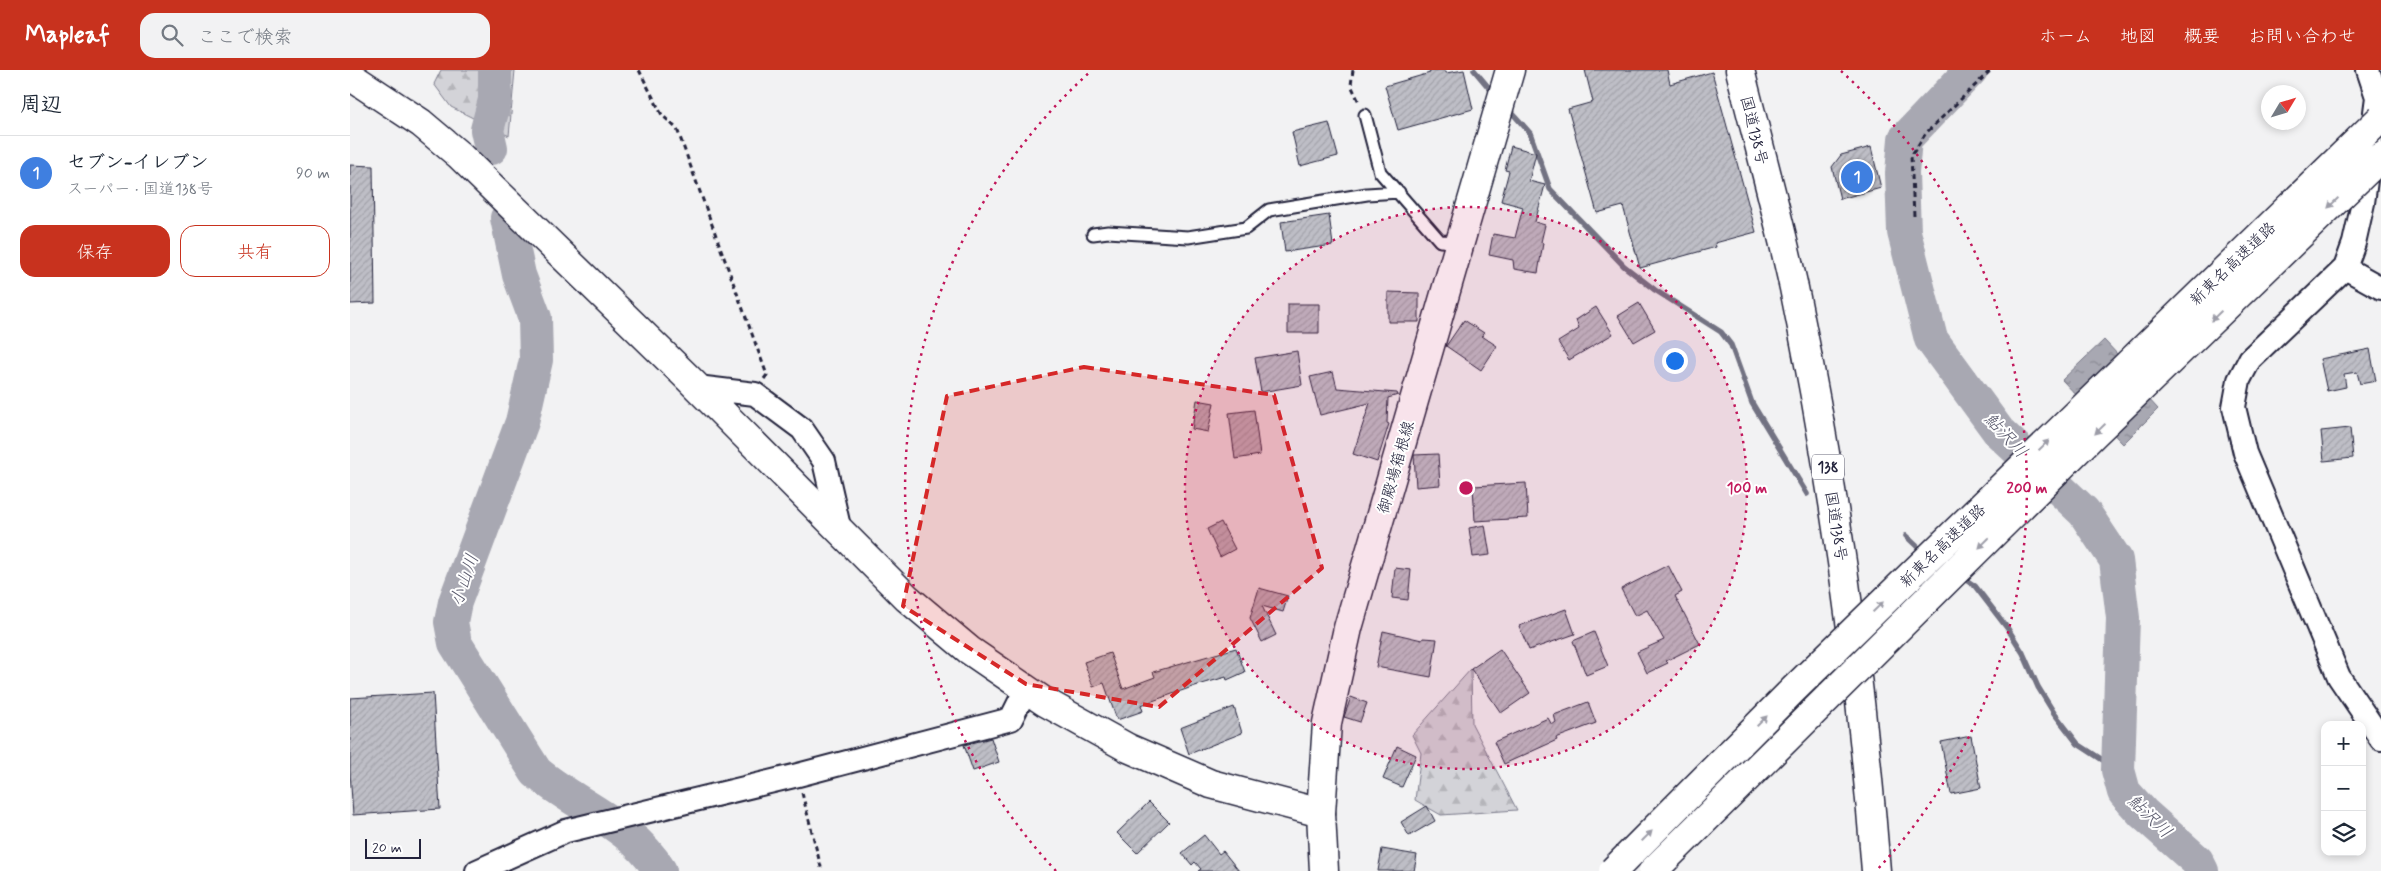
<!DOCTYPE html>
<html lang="ja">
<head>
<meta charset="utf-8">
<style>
	body { margin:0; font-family:Mynerve,"Klee One",sans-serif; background:#f2f2f3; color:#1f2937 }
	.controls { position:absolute; right:15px; bottom:15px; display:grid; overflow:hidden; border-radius:10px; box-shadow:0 2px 8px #0003 }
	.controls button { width:45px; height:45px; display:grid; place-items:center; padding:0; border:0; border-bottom:1px solid #e0e1e3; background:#fff; color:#1f2937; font:25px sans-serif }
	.compass { position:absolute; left:1911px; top:15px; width:45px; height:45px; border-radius:50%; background:#fff; box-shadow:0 2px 8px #0003; rotate:52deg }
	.scale { position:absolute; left:15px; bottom:12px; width:56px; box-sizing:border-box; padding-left:5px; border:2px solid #22223b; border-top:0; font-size:14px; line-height:18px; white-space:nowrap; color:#22223b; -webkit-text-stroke:4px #fff; paint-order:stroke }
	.you { position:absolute; left:1324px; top:290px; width:18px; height:18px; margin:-12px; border:4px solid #fff; border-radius:50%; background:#1a73e8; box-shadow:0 0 0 8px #1a73e833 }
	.badge { display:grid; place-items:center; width:32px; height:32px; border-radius:50%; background:#c8321e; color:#fff; font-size:16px; font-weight:700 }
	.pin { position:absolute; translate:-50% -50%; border:2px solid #fff; box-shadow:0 1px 5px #0006 }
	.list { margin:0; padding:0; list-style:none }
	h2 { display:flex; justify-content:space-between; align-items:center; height:65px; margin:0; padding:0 20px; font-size:21px }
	h2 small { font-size:16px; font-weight:400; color:#747a83 }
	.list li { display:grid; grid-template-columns:32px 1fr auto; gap:15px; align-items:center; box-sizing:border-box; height:75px; padding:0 20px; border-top:1px solid #e0e1e3 }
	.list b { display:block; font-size:19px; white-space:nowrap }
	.list p { margin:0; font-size:16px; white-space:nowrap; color:#747a83 }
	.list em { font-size:16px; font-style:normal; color:#747a83 }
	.actions { display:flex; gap:10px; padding:15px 20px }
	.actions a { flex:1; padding:11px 0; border:1px solid #c8321e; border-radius:15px; text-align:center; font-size:18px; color:#c8321e }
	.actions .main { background:#c8321e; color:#fff }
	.icon { flex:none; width:28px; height:28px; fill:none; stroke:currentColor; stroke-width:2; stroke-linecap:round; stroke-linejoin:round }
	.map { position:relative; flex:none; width:2031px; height:801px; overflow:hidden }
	header { display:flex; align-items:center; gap:30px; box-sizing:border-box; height:70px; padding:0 25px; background:#c8321e; color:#fff }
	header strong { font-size:24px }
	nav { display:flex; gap:28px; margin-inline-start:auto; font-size:18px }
	.search { width:350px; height:45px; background:#f2f2f3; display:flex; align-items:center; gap:12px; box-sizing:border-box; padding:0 18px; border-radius:15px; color:#747a83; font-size:19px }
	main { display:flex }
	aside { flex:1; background:#fff }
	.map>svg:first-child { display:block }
</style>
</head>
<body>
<header>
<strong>Mapleaf</strong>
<div class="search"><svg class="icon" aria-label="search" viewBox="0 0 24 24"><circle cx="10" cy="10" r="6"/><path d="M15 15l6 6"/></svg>ここで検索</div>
<nav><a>ホーム</a><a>地図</a><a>概要</a><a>お問い合わせ</a></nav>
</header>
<main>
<aside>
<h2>周辺<small></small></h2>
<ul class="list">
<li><span class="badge" style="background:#3f7fe0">1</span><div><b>セブン-イレブン</b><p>スーパー · 国道138号</p></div><em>90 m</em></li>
</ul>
<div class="actions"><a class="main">保存</a><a>共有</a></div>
</aside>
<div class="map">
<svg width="2031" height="801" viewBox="0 0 2031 801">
	<defs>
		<pattern id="forest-firs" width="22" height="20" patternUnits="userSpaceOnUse" patternTransform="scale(1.25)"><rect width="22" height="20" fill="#d3d3d8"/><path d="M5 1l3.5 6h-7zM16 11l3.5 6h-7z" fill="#b5b5ba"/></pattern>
		<pattern id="water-ripples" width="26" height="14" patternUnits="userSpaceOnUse" patternTransform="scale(1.25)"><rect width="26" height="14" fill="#a8a8b2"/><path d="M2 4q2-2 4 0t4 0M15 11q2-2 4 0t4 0" fill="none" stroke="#888892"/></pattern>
		<pattern id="building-hatch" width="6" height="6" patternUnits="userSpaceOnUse" patternTransform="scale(1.25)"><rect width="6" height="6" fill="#bebec6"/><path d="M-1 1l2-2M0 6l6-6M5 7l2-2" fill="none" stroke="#a3a3ab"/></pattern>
	</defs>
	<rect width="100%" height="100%" fill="#f2f2f3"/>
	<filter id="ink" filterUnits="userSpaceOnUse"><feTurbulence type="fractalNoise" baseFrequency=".02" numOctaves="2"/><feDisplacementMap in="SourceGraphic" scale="10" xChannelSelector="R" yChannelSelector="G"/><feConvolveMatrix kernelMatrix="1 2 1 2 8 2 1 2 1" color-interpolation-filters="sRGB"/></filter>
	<g filter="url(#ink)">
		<!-- forest -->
		<path fill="url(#forest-firs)" stroke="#7a7a8a" d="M 91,0 L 165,0 L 159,66 L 101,37 L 84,14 Z
			M 1121,599 L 1122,654 L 1167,740 L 1091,745 L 1065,730 L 1071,683 L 1062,665 Z"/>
		<!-- water -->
		<path fill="url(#water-ripples)" stroke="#727282" d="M 1754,270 L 1802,321 L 1797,327 L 1808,339 L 1773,374 L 1712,310 Z"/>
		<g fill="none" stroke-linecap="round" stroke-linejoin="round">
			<!-- stream -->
			<path stroke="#727282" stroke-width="5.5" d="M 1124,0 L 1145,25
				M 1157,37 L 1180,63 L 1200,119 L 1274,196 L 1305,220 L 1371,262 L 1381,275 L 1402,333 L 1457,424
				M 1556,466 L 1573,482
				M 1610,506 L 1625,516 L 1658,559 L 1673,583 L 1688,617 L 1704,643 L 1728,674 L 1768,700"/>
			<!-- river -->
			<path stroke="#a8a8b2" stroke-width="34" d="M 1621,0 L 1555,69 L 1552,103 L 1554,162 L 1581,269 L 1649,362 L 1734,442 L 1766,490 L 1773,548 L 1768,700 L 1774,722 L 1793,743 L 1847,791 L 1852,801
				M 141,78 L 137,60 L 145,30 L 145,0
				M 157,148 L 169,205 L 185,248 L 186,290 L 172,352 L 105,532 L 101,552 L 105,573 L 186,702 C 226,736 282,754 310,801"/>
		</g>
		<!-- building -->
		<path fill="url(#building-hatch)" stroke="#22223b" d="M 1079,0 L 1095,0 L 1096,3 L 1114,0 L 1123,39 L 1048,60 L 1035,16 L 1080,3 Z
			M 1235,0 L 1317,0 L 1320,14 L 1362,2 L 1406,162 L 1365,173 L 1366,177 L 1290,198 L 1273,136 L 1247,143 L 1218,39 L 1243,32 Z
			M 979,53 L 988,86 L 950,96 L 942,62 Z
			M 1161,76 L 1186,83 L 1179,111 L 1195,115 L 1185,152 L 1195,155 L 1191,172 L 1193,173 L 1188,203 L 1164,199 L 1163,190 L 1139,185 L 1143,164 L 1165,168 L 1173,137 L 1151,131 L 1159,101 L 1155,100 Z
			M 1521,77 L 1531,118 L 1490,129 L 1482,97 L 1491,85 Z
			M 0,95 L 23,96 L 25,233 L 0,234 Z
			M 979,145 L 983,175 L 935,182 L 931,152 Z
			M 1038,222 L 1069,223 L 1069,252 L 1038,252 Z
			M 1289,233 L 1305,260 L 1284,272 L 1268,246 Z
			M 938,234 L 969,234 L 969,263 L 938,263 Z
			M 1246,237 L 1263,264 L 1219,290 L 1208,272 L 1229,259 L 1226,250 Z
			M 1114,250 L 1134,263 L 1132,266 L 1147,276 L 1131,300 L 1096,276 Z
			M 2020,279 L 2026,311 L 2010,314 L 2007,302 L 1994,304 L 1996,317 L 1977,321 L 1970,289 Z
			M 947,281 L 952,315 L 911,322 L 905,288 Z
			M 983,302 L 987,318 L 1047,323 L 1048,325 L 1038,328 L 1037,353 L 1039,354 L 1027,392 L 1003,384 L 1020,333 L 970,345 L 960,307 Z
			M 847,330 L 864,333 L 858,362 L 842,359 Z
			M 904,340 L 910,385 L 885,389 L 879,343 Z
			M 2000,358 L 2003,388 L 1974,391 L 1971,361 Z
			M 1088,384 L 1090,415 L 1066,417 L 1064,385 Z
			M 1176,413 L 1178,448 L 1125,451 L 1123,416 Z
			M 871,452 L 885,479 L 870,487 L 857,459 Z
			M 1135,455 L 1140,485 L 1123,487 L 1119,458 Z
			M 1318,495 L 1332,522 L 1325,526 L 1350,574 L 1316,591 L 1318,593 L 1297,603 L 1287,582 L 1314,570 L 1297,540 L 1285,546 L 1271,519 Z
			M 1045,498 L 1061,500 L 1058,530 L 1042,528 Z
			M 909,518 L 938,526 L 933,542 L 912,536 L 926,565 L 912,572 L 900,548 Z
			M 1216,539 L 1225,564 L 1179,580 L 1169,556 Z
			M 1033,561 L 1072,570 L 1073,568 L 1087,569 L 1081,607 L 1026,597 Z
			M 1244,562 L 1258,596 L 1236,605 L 1223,571 Z
			M 886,578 L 895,602 L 877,610 L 876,607 L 845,616 L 791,635 L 793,641 L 767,650 L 754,613 L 743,617 L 734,592 L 760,583 L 773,619 L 805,607 L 803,602 Z
			M 1150,579 L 1180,623 L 1151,643 L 1121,599 Z
			M 83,623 L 90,739 L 3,745 L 0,702 L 0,628 Z
			M 1001,627 L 1017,633 L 1010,652 L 994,647 Z
			M 1238,632 L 1246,653 L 1206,668 L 1207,670 L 1154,694 L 1144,672 L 1198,648 L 1202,655 L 1206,652 L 1204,645 Z
			M 884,637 L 892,663 L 839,684 L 830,658 Z
			M 1621,666 L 1631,718 L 1601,724 L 1591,672 Z
			M 641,668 L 649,692 L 623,701 L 614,675 Z
			M 1047,676 L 1066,685 L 1052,717 L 1033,709 Z
			M 799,732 L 819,752 L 787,783 L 767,763 Z
			M 1077,736 L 1085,751 L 1059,766 L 1051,752 Z
			M 854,765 L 869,784 L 873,781 L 889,801 L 848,801 L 851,799 L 845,792 L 842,795 L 832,783 Z
			M 1032,779 L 1067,785 L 1064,801 L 1028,801 Z"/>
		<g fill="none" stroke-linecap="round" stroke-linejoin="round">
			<defs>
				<path id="service" d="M 1015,45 L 1030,102 L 1090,171 L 1110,172
					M 743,164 L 758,162 L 838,167 L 896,158 L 919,140 L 1017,124 L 1049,122"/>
				<path id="minor" d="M 2018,0 L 2027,27 L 2013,133 L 2004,173 L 1995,198 L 1900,289 L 1889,310 L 1884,337 L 1895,383 L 1989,607 L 2031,669
					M 1995,198 L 2031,218
					M 347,317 L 405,324 L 452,359 L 474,391 L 490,461
					M 127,801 L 216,761 L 448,705 L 661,649 L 676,619"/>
				<path id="tertiary" d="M 0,6 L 71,53 L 109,85 L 338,308 L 557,528 L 619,580 L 695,632 L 778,678 L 861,714 L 971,743"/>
				<path id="secondary" d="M 974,801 L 971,743 L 977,653 L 998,558 L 1160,0"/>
				<path id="trunk" d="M 1390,0 C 1408,72 1428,145 1444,218 C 1484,411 1511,605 1526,801"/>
			</defs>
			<!-- service casing -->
			<use href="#service" stroke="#22223b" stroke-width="15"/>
			<!-- minor casing -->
			<use href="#minor" stroke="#22223b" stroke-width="26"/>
			<!-- tertiary casing -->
			<use href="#tertiary" stroke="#22223b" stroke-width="31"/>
			<!-- secondary casing -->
			<use href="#secondary" stroke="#22223b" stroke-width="31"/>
			<!-- trunk casing -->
			<use href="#trunk" stroke="#22223b" stroke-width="31"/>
			<!-- path -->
			<path stroke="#22223b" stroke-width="3" stroke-dasharray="5 4" stroke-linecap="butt" d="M 289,0 L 312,45 L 327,59 L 417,305 L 414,309
				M 1003,0 L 1001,15 L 1009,32
				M 1564,146 L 1561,86 L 1576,63 L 1641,0
				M 452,723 L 472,801"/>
			<!-- service -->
			<use href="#service" stroke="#fff" stroke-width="11"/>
			<!-- minor -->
			<use href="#minor" stroke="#fff" stroke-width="22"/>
			<!-- tertiary -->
			<use href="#tertiary" stroke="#fff" stroke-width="28"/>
			<!-- secondary -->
			<use href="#secondary" stroke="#fff" stroke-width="28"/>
			<!-- trunk -->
			<use href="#trunk" stroke="#fff" stroke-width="28"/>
			<defs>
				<path id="motorway-bridge" d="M 1263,801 L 1444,619 L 2031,48
					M 1303,801 L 1744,364 L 2031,87"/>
			</defs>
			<!-- motorway-bridge casing -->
			<use href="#motorway-bridge" stroke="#22223b" stroke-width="31" stroke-linecap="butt"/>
			<!-- motorway-bridge -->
			<use href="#motorway-bridge" stroke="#fff" stroke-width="28"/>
		</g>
		<!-- one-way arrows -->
		<defs><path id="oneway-solid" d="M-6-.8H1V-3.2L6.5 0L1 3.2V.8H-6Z" transform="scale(1.25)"/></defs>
		<g fill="#9c9ca7">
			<use href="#oneway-solid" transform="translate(1983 133) rotate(136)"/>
			<use href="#oneway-solid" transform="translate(1866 246) rotate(136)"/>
			<use href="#oneway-solid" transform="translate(1750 359) rotate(136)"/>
			<use href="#oneway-solid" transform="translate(1694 375) rotate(-44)"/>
			<use href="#oneway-solid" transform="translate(1634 473) rotate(135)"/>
			<use href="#oneway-solid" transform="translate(1528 537) rotate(-44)"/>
			<use href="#oneway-solid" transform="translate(1412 651) rotate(-45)"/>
			<use href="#oneway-solid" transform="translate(1297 766) rotate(-45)"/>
		</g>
	</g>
	<!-- marked area -->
	<path fill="#d62828" fill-opacity="0.2" stroke="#d62828" stroke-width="4" stroke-dasharray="10 6" stroke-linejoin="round" d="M 734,297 L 924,325 L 972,498 L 809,637 L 676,614 L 553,536 L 597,326 Z"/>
	<!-- distance rings -->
	<circle cx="1116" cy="418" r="281" fill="#c2185b" fill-opacity=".12"/>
	<g fill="none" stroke="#c2185b" stroke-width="2.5" stroke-dasharray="2.5 5">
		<circle cx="1116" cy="418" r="281"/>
		<path d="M706 801A561 561 0 0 1 741 1M1491 1A561 561 0 0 1 1526 801"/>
	</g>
	<g text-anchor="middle" stroke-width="4" stroke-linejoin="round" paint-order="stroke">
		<!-- shield labels -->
		<rect fill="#fff" stroke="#646476" stroke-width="1" x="1462" y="384.5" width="32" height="25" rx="4"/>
		<g font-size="15" font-weight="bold" fill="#22223b">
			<text x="1478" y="402">138</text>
		</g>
		<!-- street labels -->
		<g font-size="16" fill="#22223b" stroke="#fff">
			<text transform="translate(1405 60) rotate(76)" y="6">国道138号</text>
			<text transform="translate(1882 193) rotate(-44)" y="6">新東名高速道路</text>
			<text transform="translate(1045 397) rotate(-74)" y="6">御殿場箱根線</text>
			<text transform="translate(1487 456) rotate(81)" y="6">国道138号</text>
			<text transform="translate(1592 475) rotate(-44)" y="6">新東名高速道路</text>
		</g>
		<!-- water labels -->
		<g font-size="18" font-style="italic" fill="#58586b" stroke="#fff">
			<text transform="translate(1656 365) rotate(47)" y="6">鮎沢川</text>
			<text transform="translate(114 510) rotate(-71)" y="6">小山川</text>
			<text transform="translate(1800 746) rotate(44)" y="6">鮎沢川</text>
		</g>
	</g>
	<circle cx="1116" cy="418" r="8" fill="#c2185b" stroke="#fff" stroke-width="2.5"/>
	<g font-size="15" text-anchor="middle" font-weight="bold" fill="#c2185b" stroke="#fff" stroke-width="4" stroke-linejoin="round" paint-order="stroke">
		<text x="1397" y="423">100 m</text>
		<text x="1677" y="423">200 m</text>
	</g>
</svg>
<div class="controls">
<button>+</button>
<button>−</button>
<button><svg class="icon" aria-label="layers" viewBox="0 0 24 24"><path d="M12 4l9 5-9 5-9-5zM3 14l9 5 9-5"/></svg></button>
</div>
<svg class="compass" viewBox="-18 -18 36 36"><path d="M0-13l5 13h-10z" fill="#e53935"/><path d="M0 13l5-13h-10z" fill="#747a83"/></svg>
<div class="scale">20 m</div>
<div class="you"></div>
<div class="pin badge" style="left:1507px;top:107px;background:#3f7fe0">1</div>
</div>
</main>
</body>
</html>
